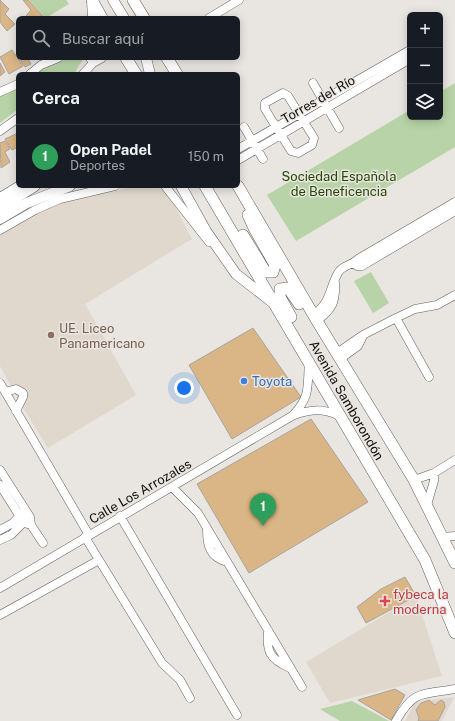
<!DOCTYPE html>
<html lang="es">
<head>
<meta charset="utf-8">
<style>
	body { margin:0; font-family:"Public Sans",sans-serif; background:#242831; color:#f1f3f6 }
	.controls { position:absolute; right:12px; top:12px; display:grid; overflow:hidden; border-radius:6px; box-shadow:0 2px 10px #0003 }
	.controls button { width:36px; height:36px; display:grid; place-items:center; padding:0; border:0; border-bottom:1px solid #363941; background:#171b24; color:#f1f3f6; font:20px sans-serif }
	.you { position:absolute; left:184px; top:388px; width:14px; height:14px; margin:-10px; border:3px solid #fff; border-radius:50%; background:#1a73e8; box-shadow:0 0 0 6px #1a73e833 }
	.badge { display:grid; place-items:center; width:26px; height:26px; border-radius:50%; background:#2563eb; color:#fff; font-size:13px; font-weight:700 }
	.pin { position:absolute; translate:-50% -33px; filter:drop-shadow(0 1px 2px #0008) }
	.pin::after { content:''; position:absolute; top:21px; width:14px; height:12px; background:inherit; clip-path:polygon(0 0,100% 0,50% 100%) }
	.list { margin:0; padding:0; list-style:none }
	h2 { display:flex; justify-content:space-between; align-items:center; height:52px; margin:0; padding:0 16px; font-size:17px }
	h2 small { font-size:13px; font-weight:400; color:#9ea1a6 }
	.list li { display:grid; grid-template-columns:26px 1fr auto; gap:12px; align-items:center; box-sizing:border-box; height:64px; padding:0 16px; border-top:1px solid #363941 }
	.list b { display:block; font-size:15px; white-space:nowrap }
	.list p { margin:0; font-size:13px; white-space:nowrap; color:#9ea1a6 }
	.list em { font-size:13px; font-style:normal; color:#9ea1a6 }
	.icon { flex:none; width:22px; height:22px; fill:none; stroke:currentColor; stroke-width:2; stroke-linecap:round; stroke-linejoin:round }
	.map { position:relative; flex:none; width:455px; height:721px; overflow:hidden }
	.search { position:absolute; background:#171b24; box-shadow:0 2px 10px #0003; left:16px; top:16px; width:224px; height:44px; display:flex; align-items:center; gap:10px; box-sizing:border-box; padding:0 14px; border-radius:6px; color:#9ea1a6; font-size:15px }
	.panel { position:absolute; background:#171b24; box-shadow:0 2px 10px #0003; left:16px; top:72px; width:224px; height:116px; border-radius:6px }
	.map>svg:first-child { display:block }
</style>
</head>
<body>
<div class="map">
<svg width="455" height="721" viewBox="0 0 455 721">
	<rect width="100%" height="100%" fill="#e9e5e0"/>
	<!-- built -->
	<path fill="#e1d8cd" d="M 137,186 L 154,186 L 168,193 L 192,239 L 85,304 L 136,395 L 48,448 L 20,403 L 0,366 L 0,235 L 41,211 L 64,202 Z
		M 416,596 L 442,676 L 330,703 L 306,662 Z
		M 454,697 L 442,721 L 405,721 L 415,702 Z"/>
	<!-- green -->
	<path fill="#b7d3a7" d="M 29,0 L 66,0 L 69,4 L 46,18 Z
		M 63,58 L 83,59 L 74,74 L 34,74 L 41,67 Z
		M 455,83 L 455,147 L 296,241 L 267,195 L 410,110 L 410,117 L 440,117 L 440,92 Z
		M 18,86 L 18,109 L 0,123 L 0,94 Z
		M 371,272 L 389,303 L 373,313 L 354,281 Z
		M 352,701 L 389,721 L 340,721 L 320,709 Z"/>
	<!-- building -->
	<path fill="#dab585" stroke="#a8a49f" d="M 0,0 L 9,9 L 5,14 L 15,24 L 7,31 L 0,22 Z
		M 23,0 L 28,0 L 43,16 L 41,18 L 27,18 L 26,16 L 31,10 Z
		M 12,50 L 23,66 L 9,74 L 0,57 Z
		M 19,58 L 30,58 L 28,59 L 31,64 L 25,67 Z
		M 0,63 L 5,72 L 0,76 Z
		M 18,133 L 18,147 L 12,150 L 5,139 Z
		M 5,141 L 10,149 L 5,152 L 10,162 L 1,168 L 0,143 Z
		M 253,328 L 301,397 L 232,439 L 189,365 Z
		M 311,419 L 368,502 L 249,573 L 197,484 Z
		M 405,577 L 416,596 L 366,623 L 357,607 L 381,589 Z
		M 395,689 L 405,695 L 391,720 L 358,700 Z
		M 429,700 L 435,705 L 441,700 L 444,702 L 445,707 L 438,721 L 418,721 L 419,718 L 416,710 L 421,703 Z"/>
	<g fill="none" stroke-linecap="round" stroke-linejoin="round">
		<defs>
			<path id="minor" d="M 91,1 L 92,18
				M 209,18 L 239,0
				M 93,63 L 102,58
				M 30,74 L 41,65 L 58,58
				M 83,74 L 93,63 L 90,58
				M 313,83 L 339,128
				M 0,92 L 18,84
				M 283,93 L 288,96 L 314,138 L 312,145 L 298,153 L 291,151 L 265,109 L 265,103 Z
				M 244,127 L 263,159
				M 0,131 L 18,118
				M 238,149 L 410,50
				M 238,160 L 410,59
				M 165,186 L 209,242
				M 0,230 L 35,210 L 60,199 L 115,186
				M 354,264 L 357,266 L 362,266 L 455,211
				M 313,315 C 332,301 328,291 338,273 C 342,265 351,266 358,259 L 455,202
				M 396,318 L 429,377
				M 317,321 C 332,309 336,303 335,283
				M 337,353 L 363,335 L 396,318 L 415,309 L 437,305 L 455,295
				M 340,359 L 358,346 L 363,336
				M 0,383 L 89,535
				M 5,392 L 16,389 L 23,393 L 23,397 L 16,411
				M 294,414 C 311,396 307,385 309,362
				M 0,470 L 30,517 L 31,525 L 43,543
				M 414,480 L 434,473 L 455,460
				M 0,485 L 24,523 L 31,525
				M 172,487 L 198,513 L 302,687
				M 427,505 L 434,481 L 434,473
				M 120,516 L 237,715
				M 0,530 L 13,523 L 23,512
				M 207,530 C 207,546 210,557 227,562
				M 85,537 L 162,663 L 180,680 L 190,698
				M 442,537 L 455,536
				M 0,540 L 11,535 L 27,519
				M 0,588 L 292,416 C 310,409 322,408 340,416
				M 0,615 L 99,560
				M 268,630 C 266,652 270,659 290,668
				M 396,721 C 414,689 422,695 455,689"/>
			<path id="major" d="M 113,0 L 124,18
				M 146,58 L 150,74
				M 181,186 L 206,231 L 236,274 L 272,302
				M 0,198 L 20,186
				M 0,208 L 35,186
				M 0,219 L 27,203 L 70,186"/>
			<path id="highway" d="M 92,0 L 102,18
				M 133,0 L 144,18
				M 126,58 L 136,74
				M 167,58 L 177,74
				M 205,186 L 425,560 L 455,633
				M 238,186 L 317,321 L 414,480 L 455,563
				M 243,235 L 265,271 L 267,272 L 273,272 L 275,265 L 254,228 L 248,215
				M 291,317 L 280,297 L 280,289 L 288,288 L 299,304"/>
		</defs>
		<!-- minor casing -->
		<use href="#minor" stroke="#63605c" stroke-width="9"/>
		<!-- major casing -->
		<use href="#major" stroke="#63605c" stroke-width="11"/>
		<!-- highway casing -->
		<use href="#highway" stroke="#63605c" stroke-width="12"/>
		<!-- minor -->
		<use href="#minor" stroke="#fff" stroke-width="8"/>
		<!-- major -->
		<use href="#major" stroke="#fff" stroke-width="10"/>
		<!-- highway -->
		<use href="#highway" stroke="#fff" stroke-width="11"/>
	</g>
	<!-- markers -->
	<circle fill="#8d6e63" stroke="#e9e5e0" stroke-width="1.5" cx="51" cy="335" r="4"/>
	<circle fill="#3f7fe0" stroke="#e9e5e0" stroke-width="1.5" cx="244" cy="381" r="4"/>
	<path fill="#e0444e" stroke="#e9e5e0" stroke-width="1.5" d="M383 595h4v4h4v4h-4v4h-4v-4h-4v-4h4z"/>
	<g text-anchor="middle" stroke-width="3" stroke-linejoin="round" paint-order="stroke">
		<!-- street labels -->
		<g font-size="13" fill="#0f0e0c" stroke="#e9e5e0">
			<text transform="translate(318 99) rotate(-30)" y="5">Torres del Río</text>
			<text transform="translate(347 400) rotate(60)" y="5">Avenida Samborondón</text>
			<text transform="translate(140 491) rotate(-30)" y="5">Calle Los Arrozales</text>
		</g>
		<!-- park labels -->
		<g font-size="13" fill="#244800" stroke="#e9e5e0">
			<text x="339" y="181">Sociedad Española<tspan x="339" dy="15">de Beneficencia</tspan></text>
		</g>
		<!-- education labels -->
		<g font-size="13" fill="#785e54" stroke="#e9e5e0" text-anchor="start">
			<text x="59" y="333">UE. Liceo<tspan x="59" dy="15">Panamericano</tspan></text>
		</g>
		<!-- shop labels -->
		<g font-size="13" fill="#366cbe" stroke="#e9e5e0" text-anchor="start">
			<text x="252" y="386">Toyota</text>
		</g>
		<!-- health labels -->
		<g font-size="13" fill="#be3a42" stroke="#e9e5e0" text-anchor="start">
			<text x="393" y="599">fybeca la<tspan x="393" dy="15">moderna</tspan></text>
		</g>
	</g>
</svg>
<div class="controls">
<button>+</button>
<button>−</button>
<button><svg class="icon" aria-label="layers" viewBox="0 0 24 24"><path d="M12 4l9 5-9 5-9-5zM3 14l9 5 9-5"/></svg></button>
</div>
<div class="you"></div>
<div class="pin badge" style="left:263px;top:526px;background:#2e9e5b">1</div>
<div class="search"><svg class="icon" aria-label="search" viewBox="0 0 24 24"><circle cx="10" cy="10" r="6"/><path d="M15 15l6 6"/></svg>Buscar aquí</div>
<section class="panel">
<h2>Cerca<small></small></h2>
<ul class="list">
<li><span class="badge" style="background:#2e9e5b">1</span><div><b>Open Padel</b><p>Deportes</p></div><em>150 m</em></li>
</ul>
</section>
</div>
</body>
</html>
